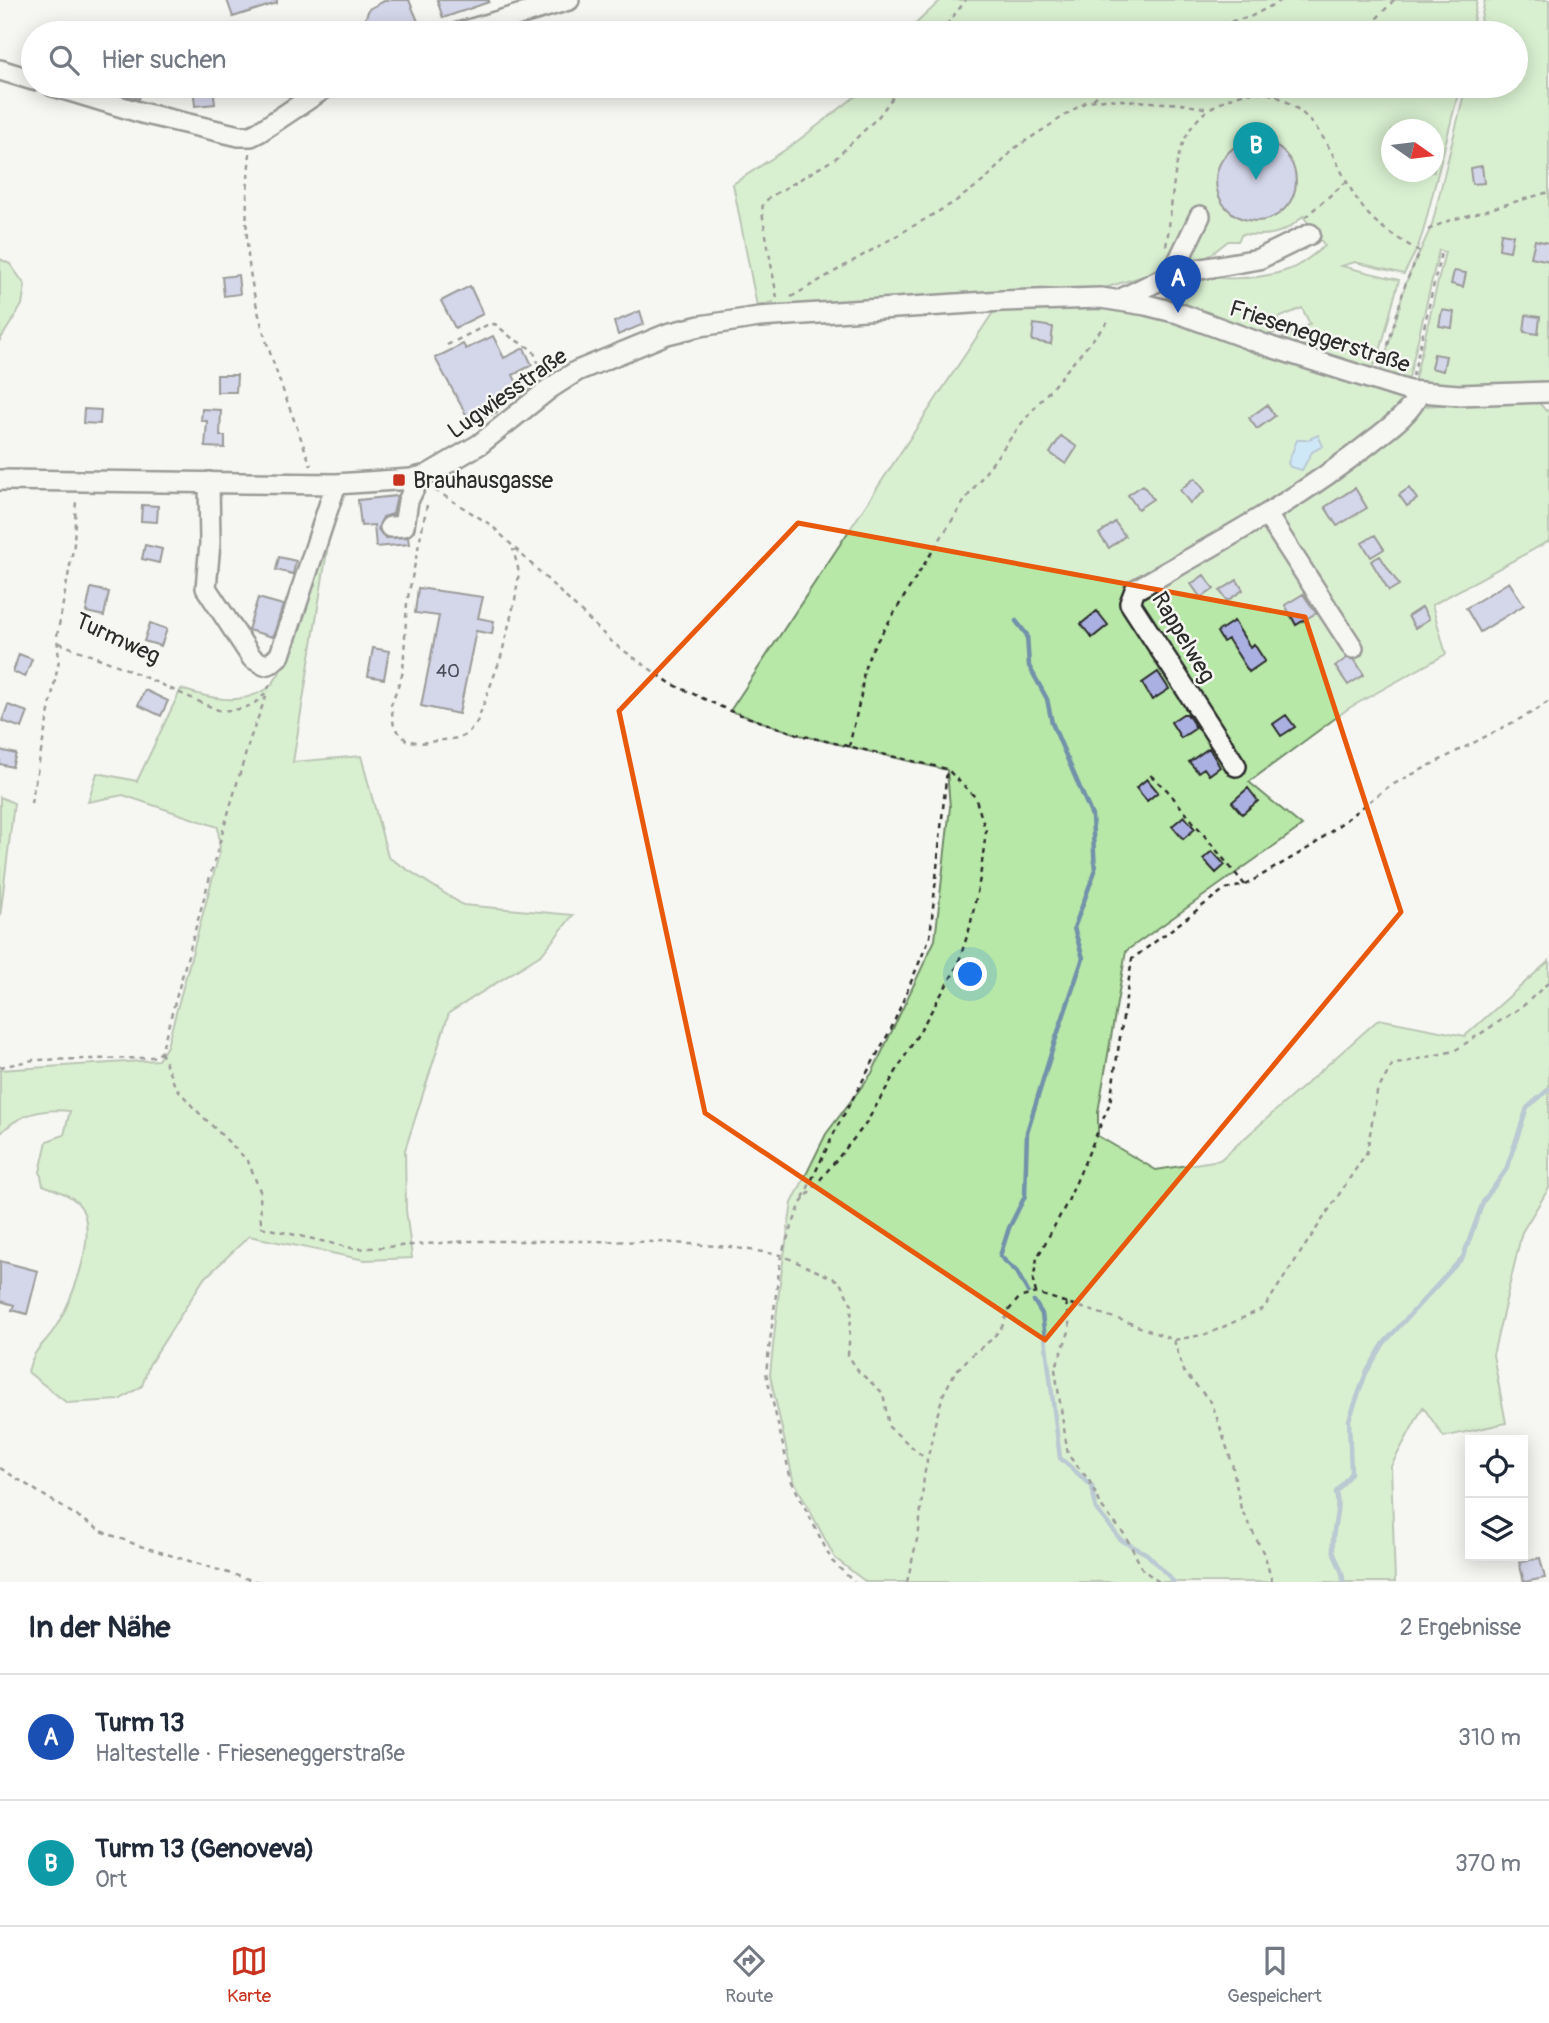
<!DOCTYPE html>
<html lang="de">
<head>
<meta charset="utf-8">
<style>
	body { margin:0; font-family:Pangolin,sans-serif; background:#f2f2f3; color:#1f2937 }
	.controls { position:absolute; right:21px; bottom:21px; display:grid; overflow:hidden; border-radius:0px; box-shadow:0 4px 18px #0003 }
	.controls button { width:63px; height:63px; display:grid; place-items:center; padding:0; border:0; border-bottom:2px solid #e0e1e3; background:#fff; color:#1f2937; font:35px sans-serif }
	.compass { position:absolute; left:1381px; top:119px; width:63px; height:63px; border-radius:50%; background:#fff; box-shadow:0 4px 18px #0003; rotate:104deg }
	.you { position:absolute; left:971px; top:975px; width:24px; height:24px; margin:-18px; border:5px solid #fff; border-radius:50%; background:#1a73e8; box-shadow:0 0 0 10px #1a73e833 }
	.badge { display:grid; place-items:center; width:46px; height:46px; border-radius:50%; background:#c8321e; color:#fff; font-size:23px; font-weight:700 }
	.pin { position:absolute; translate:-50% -58px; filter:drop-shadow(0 2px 4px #0008) }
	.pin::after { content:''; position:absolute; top:37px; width:24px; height:21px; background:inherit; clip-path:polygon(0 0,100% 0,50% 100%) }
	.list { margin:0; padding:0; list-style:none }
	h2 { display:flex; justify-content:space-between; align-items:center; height:91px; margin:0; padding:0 28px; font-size:30px }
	h2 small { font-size:23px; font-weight:400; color:#747a83 }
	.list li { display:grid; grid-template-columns:46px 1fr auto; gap:21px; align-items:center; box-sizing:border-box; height:126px; padding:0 28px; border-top:2px solid #e0e1e3 }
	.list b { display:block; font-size:26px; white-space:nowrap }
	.list p { margin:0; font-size:23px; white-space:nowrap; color:#747a83 }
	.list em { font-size:23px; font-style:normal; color:#747a83 }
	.icon { flex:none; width:38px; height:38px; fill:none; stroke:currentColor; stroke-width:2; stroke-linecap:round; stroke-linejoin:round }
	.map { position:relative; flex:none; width:1549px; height:1582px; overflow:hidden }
	.search { position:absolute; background:#fff; box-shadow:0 4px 18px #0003; left:21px; right:21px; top:21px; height:77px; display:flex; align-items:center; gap:18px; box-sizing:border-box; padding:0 24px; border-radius:38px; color:#747a83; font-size:26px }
	.sheet { height:343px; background:#fff }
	nav { display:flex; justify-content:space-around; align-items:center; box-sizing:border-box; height:98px; border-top:2px solid #e0e1e3; background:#fff; font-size:19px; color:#747a83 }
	nav a { display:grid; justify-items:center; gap:4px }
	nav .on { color:#c8321e }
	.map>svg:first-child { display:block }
</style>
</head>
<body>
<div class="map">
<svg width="1549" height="1582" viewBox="0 0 1549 1582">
	<rect width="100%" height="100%" fill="#f6f6f2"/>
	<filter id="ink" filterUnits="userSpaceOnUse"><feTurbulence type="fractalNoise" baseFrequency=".0143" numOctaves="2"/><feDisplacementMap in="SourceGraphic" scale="14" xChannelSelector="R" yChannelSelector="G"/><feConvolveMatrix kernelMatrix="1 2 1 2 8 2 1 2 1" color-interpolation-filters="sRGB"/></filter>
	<g filter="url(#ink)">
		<!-- green -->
		<path fill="#b7e8a7" stroke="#718a69" stroke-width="2" fill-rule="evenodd" d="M 941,0 L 1477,0 L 1471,33 L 906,33 Z
			M 1485,0 L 1549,0 L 1549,387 L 1473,390 L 1414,383 L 1445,252 L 1439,250 L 1407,386 L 1378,382 L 1406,282 L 1432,225 L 1466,86 L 1516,86 L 1516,33 L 1478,33 Z
			M 864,86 L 1460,86 L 1423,232 L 1417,249 L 1404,274 L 1355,262 L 1341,266 L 1399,280 L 1378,359 L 1370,371 L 1286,346 L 1281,339 L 1310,324 L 1302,308 L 1276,319 L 1279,329 L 1275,333 L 1263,337 L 1165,304 L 1172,274 L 1170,268 L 1091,292 L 774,311 L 773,302 L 757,306 L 733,184 L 791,146 L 856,96 ZM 1392,130 L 1434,130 L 1434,172 L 1392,172 ZM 1303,216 L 1325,246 C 1315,253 1304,263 1293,268 C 1255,283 1212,279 1173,273 L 1183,254 L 1200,263 L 1228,241 L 1238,241 L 1242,234 C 1266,237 1285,235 1303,216 Z
			M 0,259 L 10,264 L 25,285 L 22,305 L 0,340 Z
			M 1102,304 L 1144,310 L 1425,406 L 1536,399 L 1546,411 L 1549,409 L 1549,541 L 1432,605 L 1446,654 L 1349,708 L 1249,782 L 1302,826 L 1126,951 L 1098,1112 L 1098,1136 L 1156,1170 L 1220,1160 L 1379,1019 L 1465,1036 L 1549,961 L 1549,1188 L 1522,1232 L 1493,1355 L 1506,1423 L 1444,1437 L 1423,1407 L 1391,1466 L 1395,1582 L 866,1582 L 835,1558 L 793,1479 L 770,1375 L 780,1282 L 792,1203 L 826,1134 L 872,1073 L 935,940 L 950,807 L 947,770 L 800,735 L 730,711 L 994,311 Z
			M 319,545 L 328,545 L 293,762 L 361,756 L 388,857 L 463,905 L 573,915 L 542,954 L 449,1013 L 405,1150 L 406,1210 L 412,1258 L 365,1260 L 249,1236 L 203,1280 L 149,1365 L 142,1386 L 119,1400 L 67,1403 L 28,1372 C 34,1347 43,1347 55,1328 C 72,1302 102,1227 77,1202 C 68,1193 53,1189 43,1185 L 40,1172 L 47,1141 L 64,1135 L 70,1111 C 43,1108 18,1114 0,1134 L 0,1070 L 158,1060 L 167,1046 L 220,851 L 218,827 L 123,795 L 88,802 L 97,773 L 137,781 L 181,689 C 209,698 237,706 265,690 C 291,675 310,576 319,545 Z
			M 0,797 L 14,803 L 0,917 Z"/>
		<!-- water -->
		<path fill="#9fd7ff" stroke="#7192aa" stroke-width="2" d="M 1318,435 L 1323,446 L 1312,452 L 1302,470 L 1290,467 L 1288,463 L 1297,440 L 1307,440 Z"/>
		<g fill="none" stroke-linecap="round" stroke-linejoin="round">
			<!-- stream -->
			<path stroke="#7192aa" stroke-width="4.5" d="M 1016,621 L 1027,635 L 1029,666 L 1047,699 L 1052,723 L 1092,816 L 1095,871 L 1074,928 L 1083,958 L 1054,1044 L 1027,1132 L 1025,1196 L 1009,1228 L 1000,1256 L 1017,1272 L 1028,1292
				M 1034,1301 L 1042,1314 L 1060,1458 L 1092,1486 L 1096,1509 L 1121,1540 L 1147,1554 L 1174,1582
				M 1343,1582 C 1344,1570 1335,1561 1333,1549 C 1331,1530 1341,1512 1336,1492 L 1351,1473 L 1349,1420 L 1366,1373 L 1384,1343 L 1463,1257 L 1483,1202 L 1506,1170 L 1527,1108 L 1549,1089"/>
		</g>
		<!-- building -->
		<path fill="#aab0e1" stroke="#2b2b2b" stroke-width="2" d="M 227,0 L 277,0 L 277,3 L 233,17 Z
			M 386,0 L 409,0 L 420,26 L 405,33 L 360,33 L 369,9 Z
			M 437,0 L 489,0 L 489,2 L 443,18 Z
			M 123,86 L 143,86 L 139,99 L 120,94 Z
			M 193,86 L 213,86 L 215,104 L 195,106 Z
			M1216 181a40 40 0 1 1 80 0a40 40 0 1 1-80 0Z
			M 1482,166 L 1484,183 L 1472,184 L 1470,168 Z
			M 1501,233 L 1513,235 L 1510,251 L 1499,249 Z
			M 1535,240 L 1549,243 L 1549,261 L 1531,257 Z
			M 1454,271 L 1466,273 L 1463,287 L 1451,284 Z
			M 238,275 L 240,294 L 224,296 L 222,277 Z
			M 470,286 L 483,314 L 455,328 L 441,301 Z
			M 1442,310 L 1454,312 L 1452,328 L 1439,326 Z
			M 640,311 L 644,324 L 618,335 L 614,322 Z
			M 1526,315 L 1540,317 L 1538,334 L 1524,332 Z
			M 1034,324 L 1053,327 L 1051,344 L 1032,341 Z
			M 493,336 L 504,358 L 524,348 L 532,365 L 513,375 L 521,391 L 494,405 L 497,412 L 476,422 L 473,416 L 468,418 L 435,358 L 463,344 L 466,349 Z
			M 1434,354 L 1446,356 L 1443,371 L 1431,368 Z
			M 217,375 L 237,375 L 236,392 L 217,392 Z
			M 1267,405 L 1275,416 L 1257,429 L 1249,418 Z
			M 84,409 L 101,410 L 100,424 L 83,423 Z
			M 202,409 L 221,410 L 220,436 L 225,436 L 225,448 L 205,447 L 207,421 L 201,421 Z
			M 1061,436 L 1077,447 L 1066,464 L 1050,453 Z
			M 1195,478 L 1205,491 L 1190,503 L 1180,490 Z
			M 1143,485 L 1153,499 L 1138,509 L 1128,495 Z
			M 1355,488 L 1367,508 L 1337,526 L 1325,507 Z
			M 1409,488 L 1417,499 L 1407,506 L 1399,495 Z
			M 397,496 L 393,514 L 383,517 L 378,529 L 385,538 L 408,537 L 409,544 L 376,547 L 374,525 L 361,526 L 358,500 Z
			M 142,505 L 158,506 L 157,522 L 141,521 Z
			M 1115,522 L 1125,536 L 1109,548 L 1099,534 Z
			M 1375,535 L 1384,549 L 1371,557 L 1362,543 Z
			M 145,545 L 162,549 L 159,563 L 142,559 Z
			M 1380,556 L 1399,585 L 1389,591 L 1371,561 Z
			M 279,557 L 296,561 L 293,574 L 276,570 Z
			M 1204,575 L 1214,589 L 1201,598 L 1191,584 Z
			M 1237,580 L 1243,590 L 1227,601 L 1220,591 Z
			M 1509,582 L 1524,605 L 1480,632 L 1466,608 Z
			M 91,588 L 109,592 L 104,616 L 86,612 Z
			M 418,588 L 483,597 L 478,618 L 494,621 L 492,634 L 476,631 L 459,714 L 421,706 L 439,616 L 415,613 Z
			M 1303,594 L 1316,613 L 1296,625 L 1285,605 Z
			M 258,598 L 283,605 L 273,637 L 248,630 Z
			M 1422,607 L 1429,619 L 1415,628 L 1408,616 Z
			M 1097,611 L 1108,625 L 1092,638 L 1081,624 Z
			M 1234,621 L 1250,647 L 1254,644 L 1265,661 L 1249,672 L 1228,639 L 1223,642 L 1217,632 Z
			M 150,623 L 167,629 L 161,646 L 144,641 Z
			M 373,648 L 389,651 L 384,679 L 368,676 Z
			M 19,654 L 32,659 L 25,677 L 13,672 Z
			M 1347,658 L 1355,660 L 1364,675 L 1348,685 L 1335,666 Z
			M 1158,672 L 1169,689 L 1152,700 L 1142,683 Z
			M 145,690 L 168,701 L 161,716 L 138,705 Z
			M 8,705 L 28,712 L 22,728 L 2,721 Z
			M 1183,714 L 1187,714 L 1196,728 L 1181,738 L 1171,722 Z
			M 1286,715 L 1295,727 L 1281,736 L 1273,724 Z
			M 1209,748 L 1220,767 L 1209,775 L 1204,768 L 1198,772 L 1189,762 Z
			M 0,750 L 16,754 L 12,767 L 0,764 Z
			M 1147,779 L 1158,792 L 1147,801 L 1136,788 Z
			M 1248,788 L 1258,801 L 1242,814 L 1232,802 Z
			M 1184,816 L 1195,829 L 1183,839 L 1172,826 Z
			M 1212,851 L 1225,865 L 1216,873 L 1203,859 Z
			M 0,1261 L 38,1271 L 27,1314 L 12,1310 L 14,1305 L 0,1301 Z
			M 1540,1558 L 1545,1578 L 1524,1582 L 1519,1562 Z"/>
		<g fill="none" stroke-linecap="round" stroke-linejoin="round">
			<defs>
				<path id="minor" d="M 458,33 L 569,0
					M 0,70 L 33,80
					M 53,86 L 142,113 L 239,136 L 251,136 L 259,132 L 328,86
					M 1172,274 L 1200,216
					M 1121,299 L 1172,274 L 1259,259 L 1310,234
					M 0,480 L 336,484 L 411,479 L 427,475 L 480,444 L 549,389 L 577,371 L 667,334 L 700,326 L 759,317 L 1002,301 L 1101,298 L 1146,305 L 1178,313 L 1271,347 L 1409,391 L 1458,395 L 1549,392
					M 209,482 L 210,543 L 206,588 L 252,658 L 264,665 L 271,663 L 280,655 L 336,484
					M 1267,515 L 1353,648
					M 390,527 L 404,526 L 408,501 L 419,478
					M 1236,766 L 1130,603 L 1135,590 C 1216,544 1298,500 1371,442 C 1389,428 1410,414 1419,393"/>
			</defs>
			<!-- minor casing -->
			<use href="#minor" stroke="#2b2b2b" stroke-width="24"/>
			<!-- path -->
			<path stroke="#2b2b2b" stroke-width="2.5" stroke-dasharray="5 5" stroke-linecap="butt" d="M 940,33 L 966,0
				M 1193,33 L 1206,27 L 1250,17 L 1282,0
				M 1363,33 L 1394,0
				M 1276,95 L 1296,86
				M 1093,99 L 1111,86
				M 250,153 C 247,187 245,221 248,255 C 255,327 287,398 311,466
				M 1305,217 L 1347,181
				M 1428,230 L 1445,222 L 1549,192
				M 1166,246 C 1178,183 1164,118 1239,95 C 1258,89 1273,93 1289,103 C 1333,131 1337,178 1368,214 C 1382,230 1403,241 1420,252 L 1406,282 L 1382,366
				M 791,297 L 953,203 L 985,180 L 1015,148 L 1087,101 L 1105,99 L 1181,104 L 1209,109
				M 777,298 L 762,212 L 763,204 L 770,197 L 836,158 L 879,116 L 901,86
				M 447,345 L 487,325 L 495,324 L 512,338 L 533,350 L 543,375
				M 1413,376 L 1441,253
				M 435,490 L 491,525 L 613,643 L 670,683 L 730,711 L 800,735 L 947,769 L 975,797 L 986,831 L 980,878 L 970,927 L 957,967 L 865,1125 L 801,1203 L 781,1255 L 766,1373 L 791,1480 L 832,1561 L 854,1582
				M 427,505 L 407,602 L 403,672 L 391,705 L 394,727 L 406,740 L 420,743 L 459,738 L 466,735 L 477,722 L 501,657 L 515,600 L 519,572 L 513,549
				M 59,643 L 122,667 L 218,710 C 241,712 263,705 271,682
				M 849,747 L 861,695 L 864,670 L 871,651 L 918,574 L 965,500 L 1021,424 L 1111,318
				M 31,803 L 59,660 L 57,636 L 74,544 L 76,499
				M 1245,885 L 1312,846 L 1388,787 L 1535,711 L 1549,701
				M 161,1052 L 175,1086 L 193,1107 L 248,1161 L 260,1191 L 261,1227 L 356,1249 L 469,1241 L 586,1241 L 660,1242 L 731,1247 L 781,1255 L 839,1281 L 852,1305 L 848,1355 L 859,1372 L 883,1393 L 889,1427 L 927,1460
				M 0,1067 L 33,1060 L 145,1058 L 157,1056 L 161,1052 L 218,848 L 250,739 L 268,691
				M 803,1198 L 836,1129 L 891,1029 L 930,937 L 947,769
				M 1036,1293 L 1033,1281 L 1037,1258 L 1068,1201 L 1110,1103 L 1132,959 L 1225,889 L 1245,885 L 1167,790 L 1148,773
				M 1066,1302 L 1070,1329 L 1055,1369 L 1068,1455 L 1089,1480 L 1103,1509 L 1125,1535 L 1143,1570 L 1159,1582
				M 1174,1340 L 1183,1371 L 1212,1403 L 1232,1463 L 1241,1509 L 1265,1556 L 1272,1582
				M 0,1468 L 101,1531 L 137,1545 L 258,1582
				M 907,1582 L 919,1531 L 924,1476 L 935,1423 L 943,1395 L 955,1372 L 974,1353 L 991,1340 L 1002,1327 L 1009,1310 L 1019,1298 L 1036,1293 L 1127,1322 L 1174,1340 L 1208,1334 L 1264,1308 L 1367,1152 L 1377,1092 L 1392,1065 L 1454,1051 L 1523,1006 L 1549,982"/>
			<!-- minor -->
			<use href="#minor" stroke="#f6f6f2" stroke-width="19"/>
		</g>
	</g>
	<!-- marked area -->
	<path d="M0 0H1549V1582H0ZM 798,523 L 1305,617 L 1401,912 L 1045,1340 L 705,1113 L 619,711 Z" fill="#f6f6f2" fill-opacity=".55" fill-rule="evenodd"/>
	<path fill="none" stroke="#e8590c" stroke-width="5" stroke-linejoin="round" d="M 798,523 L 1305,617 L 1401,912 L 1045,1340 L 705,1113 L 619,711 Z"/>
	<!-- markers -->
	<rect fill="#c8321e" stroke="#f6f6f2" stroke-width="2.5" x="392" y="473" width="14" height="14" rx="3.5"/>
	<g text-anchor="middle" stroke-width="5" stroke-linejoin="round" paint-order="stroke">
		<!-- number labels -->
		<g font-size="19" fill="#4b4c58">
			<text x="448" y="677">40</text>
		</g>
		<!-- street labels -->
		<g font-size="23" fill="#2b2b2b" stroke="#f6f6f2">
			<text transform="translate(1320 336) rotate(18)" y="8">Frieseneggerstraße</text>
			<text transform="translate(507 393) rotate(-35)" y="8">Lugwiesstraße</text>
			<text transform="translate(1184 637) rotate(59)" y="8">Rappelweg</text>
			<text transform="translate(118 638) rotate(25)" y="8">Turmweg</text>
		</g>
		<!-- poi labels -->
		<g font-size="23" fill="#2b2b2b" stroke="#f6f6f2" text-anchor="start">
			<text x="413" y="488">Brauhausgasse</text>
		</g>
	</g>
</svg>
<div class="controls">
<button><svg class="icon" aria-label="locate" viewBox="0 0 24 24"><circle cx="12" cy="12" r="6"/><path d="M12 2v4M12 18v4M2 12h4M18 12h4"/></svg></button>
<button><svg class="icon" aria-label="layers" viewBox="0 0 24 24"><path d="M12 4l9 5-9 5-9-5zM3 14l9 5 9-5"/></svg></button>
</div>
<svg class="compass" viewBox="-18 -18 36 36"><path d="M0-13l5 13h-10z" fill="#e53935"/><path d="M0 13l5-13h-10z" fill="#747a83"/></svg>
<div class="you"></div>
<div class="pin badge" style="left:1178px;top:313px;background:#1a4fb4">A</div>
<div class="pin badge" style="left:1256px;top:180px;background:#0f9aa8">B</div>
<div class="search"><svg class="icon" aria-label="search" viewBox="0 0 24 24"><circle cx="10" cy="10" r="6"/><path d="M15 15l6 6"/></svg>Hier suchen</div>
</div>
<section class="sheet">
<h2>In der Nähe<small>2 Ergebnisse</small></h2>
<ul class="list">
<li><span class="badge" style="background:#1a4fb4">A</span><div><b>Turm 13</b><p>Haltestelle · Frieseneggerstraße</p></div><em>310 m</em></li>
<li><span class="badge" style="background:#0f9aa8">B</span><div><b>Turm 13 (Genoveva)</b><p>Ort</p></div><em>370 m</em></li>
</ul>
</section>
<nav>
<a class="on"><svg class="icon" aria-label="map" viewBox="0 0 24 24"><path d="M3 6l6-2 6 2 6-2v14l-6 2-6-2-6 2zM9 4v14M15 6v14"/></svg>Karte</a>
<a><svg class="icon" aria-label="directions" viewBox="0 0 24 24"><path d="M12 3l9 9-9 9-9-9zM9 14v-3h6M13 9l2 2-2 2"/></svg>Route</a>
<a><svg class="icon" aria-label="saved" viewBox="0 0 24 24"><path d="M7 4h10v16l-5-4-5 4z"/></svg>Gespeichert</a>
</nav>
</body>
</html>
